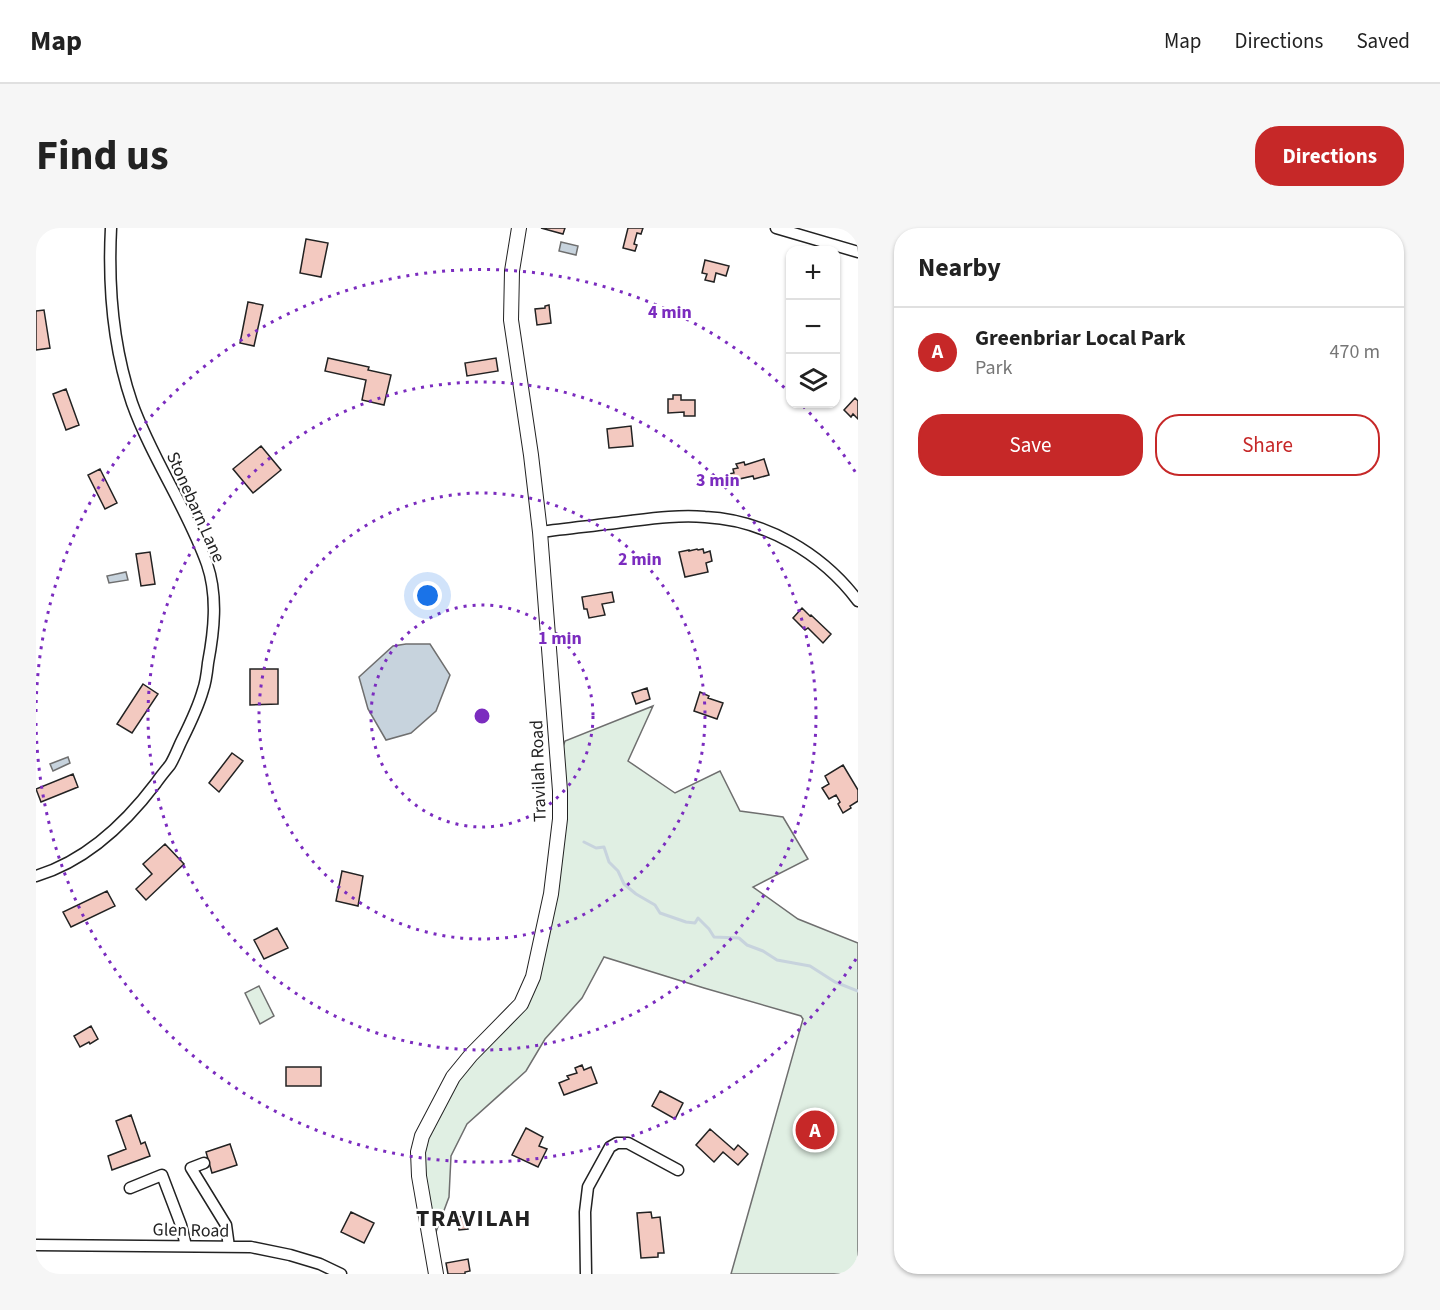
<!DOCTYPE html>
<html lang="en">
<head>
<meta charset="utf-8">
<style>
	body { margin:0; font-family:"Source Sans 3",sans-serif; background:#f6f6f6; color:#222 }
	.controls { position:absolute; right:18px; top:18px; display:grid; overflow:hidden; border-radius:12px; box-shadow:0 2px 4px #0004 }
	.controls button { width:54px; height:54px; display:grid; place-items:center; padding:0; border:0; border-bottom:2px solid #e0e0e0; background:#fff; color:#222; font:30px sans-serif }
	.you { position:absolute; left:392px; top:368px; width:21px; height:21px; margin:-15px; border:4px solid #fff; border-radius:50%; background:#1a73e8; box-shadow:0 0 0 9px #1a73e833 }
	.badge { display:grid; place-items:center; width:39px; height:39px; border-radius:50%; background:#c62828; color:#fff; font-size:20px; font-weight:700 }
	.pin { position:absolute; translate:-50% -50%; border:3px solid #fff; box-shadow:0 2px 6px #0006 }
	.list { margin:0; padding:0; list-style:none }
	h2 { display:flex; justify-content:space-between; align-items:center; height:78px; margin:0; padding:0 24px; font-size:26px }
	h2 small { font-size:20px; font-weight:400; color:#767676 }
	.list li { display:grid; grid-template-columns:39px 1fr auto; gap:18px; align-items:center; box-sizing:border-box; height:90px; padding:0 24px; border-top:2px solid #e0e0e0 }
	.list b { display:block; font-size:22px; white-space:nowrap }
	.list p { margin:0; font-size:20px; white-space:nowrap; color:#767676 }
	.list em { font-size:20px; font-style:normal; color:#767676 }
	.actions { display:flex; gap:12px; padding:18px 24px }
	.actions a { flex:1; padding:14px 0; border:2px solid #c62828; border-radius:24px; text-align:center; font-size:21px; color:#c62828 }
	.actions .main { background:#c62828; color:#fff }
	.icon { flex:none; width:33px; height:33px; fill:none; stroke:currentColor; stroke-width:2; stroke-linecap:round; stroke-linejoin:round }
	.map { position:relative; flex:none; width:822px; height:1046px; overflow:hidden; border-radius:24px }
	header { display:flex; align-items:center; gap:36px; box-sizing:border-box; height:84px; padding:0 30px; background:#fff; border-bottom:2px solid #e0e0e0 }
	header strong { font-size:28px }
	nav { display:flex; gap:33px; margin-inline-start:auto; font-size:21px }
	.intro { display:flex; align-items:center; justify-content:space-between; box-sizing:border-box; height:144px; padding:0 36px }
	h1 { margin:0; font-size:42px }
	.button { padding:15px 27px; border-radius:24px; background:#c62828; color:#fff; font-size:21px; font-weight:700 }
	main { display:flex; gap:36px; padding:0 36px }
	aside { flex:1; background:#fff; border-radius:24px; box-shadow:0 2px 4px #0004 }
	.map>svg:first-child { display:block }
</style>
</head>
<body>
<header>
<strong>Map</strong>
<nav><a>Map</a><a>Directions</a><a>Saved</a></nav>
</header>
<div class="intro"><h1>Find us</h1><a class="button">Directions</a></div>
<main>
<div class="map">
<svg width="822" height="1046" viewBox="0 0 822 1046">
	<rect width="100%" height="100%" fill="#fff"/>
	<!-- green -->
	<path fill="#e0efe3" stroke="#6f6f6f" stroke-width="1.5" d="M 617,478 L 592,533 L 639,565 L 684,543 L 704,583 L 747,589 L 772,631 L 717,659 L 762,691 L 822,715 L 822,1046 L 695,1046 L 767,791 L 765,788 L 668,760 L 568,729 L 546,770 L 509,811 L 490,843 L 431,896 L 415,928 L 413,969 L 394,1020 L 382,924 L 417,849 L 485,776 L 515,666 L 522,533 L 529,513 Z
		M 223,758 L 238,788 L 224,796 L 209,765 Z"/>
	<!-- water -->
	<path fill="#c7d3dd" stroke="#6f6f6f" stroke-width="1.5" d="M 525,14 L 542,18 L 540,27 L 523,23 Z
		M 90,344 L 92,352 L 73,355 L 71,348 Z
		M 370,416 L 394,416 L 414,447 L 400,483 L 375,505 L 350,512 L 332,481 L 323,449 L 357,418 Z
		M 32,529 L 34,535 L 17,543 L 14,536 Z"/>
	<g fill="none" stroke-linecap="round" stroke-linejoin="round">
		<!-- stream -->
		<path stroke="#c7d3dd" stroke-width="3" d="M 548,614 L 560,620 L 568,619 L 573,634 L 582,643 L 588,656 L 600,666 L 619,677 L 624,685 L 650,694 L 659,695 L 662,690 L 673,701 L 678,709 L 703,710 L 711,717 L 727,723 L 741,732 L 774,738 L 799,754 L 822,763"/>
	</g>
	<!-- building -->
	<path fill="#f3c9c0" stroke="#222" stroke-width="1.5" d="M 505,0 L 529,0 L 527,6 Z
		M 592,0 L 607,0 L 605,6 L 601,5 L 598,16 L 601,17 L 599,23 L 587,20 Z
		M 270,11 L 292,15 L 285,49 L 264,45 Z
		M 669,32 L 693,38 L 690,48 L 680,45 L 678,54 L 669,52 L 671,46 L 666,45 Z
		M 212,74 L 227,77 L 218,118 L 204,115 Z
		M 513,77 L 515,95 L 501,97 L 499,81 L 509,80 L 509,78 Z
		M 8,82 L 14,120 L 0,122 L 0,83 Z
		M 292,130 L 333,139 L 332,142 L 355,147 L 348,177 L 326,172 L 330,152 L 289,143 Z
		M 460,130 L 462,143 L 431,148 L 429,135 Z
		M 30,161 L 43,197 L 30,202 L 17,166 Z
		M 637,167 L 645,167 L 645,172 L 659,172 L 659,188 L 648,188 L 648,184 L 632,185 L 632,171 L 637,171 Z
		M 819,170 L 822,173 L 822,191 L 817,186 L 815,189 L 808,182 Z
		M 595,198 L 597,218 L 573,220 L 571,201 Z
		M 225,218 L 245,242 L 217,265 L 197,241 Z
		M 728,231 L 733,247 L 718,251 L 717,248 L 694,253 L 692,246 L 698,245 L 697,241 L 702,240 L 700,236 L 708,234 L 709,237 Z
		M 64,241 L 81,275 L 69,281 L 52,247 Z
		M 661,321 L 662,322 L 667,321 L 668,325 L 674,323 L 676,333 L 670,335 L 672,344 L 649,349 L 643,324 L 653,322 L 653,323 Z
		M 114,324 L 119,356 L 105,358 L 100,326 Z
		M 576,364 L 578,374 L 566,376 L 569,387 L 553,390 L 551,381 L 548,381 L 546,369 Z
		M 766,380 L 774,388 L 775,387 L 795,406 L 787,415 L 772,400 L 769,402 L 757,390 Z
		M 214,441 L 242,441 L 242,476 L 214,477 Z
		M 107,456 L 122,466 L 96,505 L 81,496 Z
		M 611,460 L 614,471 L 600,476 L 596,465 Z
		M 664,464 L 673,468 L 672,470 L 687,475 L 681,491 L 658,483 Z
		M 196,525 L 207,533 L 183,564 L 173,555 Z
		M 807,537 L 822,562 L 822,573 L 814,578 L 815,580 L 807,585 L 802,576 L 804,574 L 800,567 L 793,571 L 786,560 L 793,556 L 789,548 Z
		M 37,546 L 42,559 L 5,574 L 0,561 Z
		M 129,616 L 148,636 L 110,672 L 100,661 L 116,646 L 107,636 Z
		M 306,643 L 327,648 L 322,678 L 300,673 Z
		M 71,663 L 79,678 L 35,699 L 27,684 Z
		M 241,700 L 252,720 L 228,731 L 218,712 Z
		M 55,798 L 62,811 L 54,816 L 53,814 L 44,819 L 38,808 Z
		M 546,837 L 548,842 L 555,839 L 561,855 L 528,867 L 523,855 L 533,851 L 531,848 L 541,845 L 539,840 Z
		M 250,839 L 285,839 L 285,858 L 250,858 Z
		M 624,863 L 647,875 L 639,891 L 616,878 Z
		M 95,887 L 105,916 L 109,914 L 114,928 L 76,942 L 72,928 L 90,921 L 80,893 Z
		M 490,900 L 507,909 L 503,918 L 511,921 L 502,939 L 476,927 Z
		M 674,901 L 698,922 L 702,917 L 712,926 L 702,937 L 687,924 L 678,934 L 660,917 Z
		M 194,916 L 201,937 L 176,945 L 170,924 Z
		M 315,984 L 338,995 L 328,1015 L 305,1004 Z
		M 615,984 L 616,990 L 624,989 L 628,1025 L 622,1025 L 622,1029 L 605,1030 L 601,985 Z
		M 430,988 L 432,1001 L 423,1002 L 421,989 Z
		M 432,1031 L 434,1043 L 429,1044 L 429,1046 L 412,1046 L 410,1035 Z"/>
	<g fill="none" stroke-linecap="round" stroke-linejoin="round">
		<defs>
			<path id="minor" d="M 740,0 L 822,24
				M 504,304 C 534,300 565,297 595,293 C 620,290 644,287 669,289 C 729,292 786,325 822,373
				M 0,648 C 50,633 89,596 120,555 C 124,549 129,543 134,537 C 139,529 142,520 146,512 C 154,496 162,480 167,462 C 170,454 171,444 172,435 C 178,403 182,368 171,336 C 151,280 116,231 96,175 C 77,119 72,59 75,0
				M 168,935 L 155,940 L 190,997 L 193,1019
				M 94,960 L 126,947 L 145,997 L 150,1018
				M 0,1017 L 215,1019 L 254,1027 L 284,1036 L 305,1046
				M 550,1046 L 549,984 L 552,959 L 574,919 L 581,915 L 592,915 L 642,942"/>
			<path id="major" d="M 400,1046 L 383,948 L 382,924 L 386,908 L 417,849 L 435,827 L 485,776 L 497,749 L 515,666 L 524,591 L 524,563 L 504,304 L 495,227 L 475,92 L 476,43 L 483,0"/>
		</defs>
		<!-- minor casing -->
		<use href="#minor" stroke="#222" stroke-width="13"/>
		<!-- major casing -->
		<use href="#major" stroke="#222" stroke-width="16"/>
		<!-- minor -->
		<use href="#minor" stroke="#fff" stroke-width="10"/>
		<!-- major -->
		<use href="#major" stroke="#fff" stroke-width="14"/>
	</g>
	<!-- distance rings -->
	<g fill="none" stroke="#7b2cbf" stroke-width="3" stroke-dasharray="3 6">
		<circle cx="446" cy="488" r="111"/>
		<circle cx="446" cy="488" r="223"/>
		<circle cx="446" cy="488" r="334"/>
		<path d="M820 731A446 446 0 0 1 0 492M0 484A446 446 0 0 1 753 164M767 178A446 446 0 0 1 820 245"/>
	</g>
	<g text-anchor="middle" stroke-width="4.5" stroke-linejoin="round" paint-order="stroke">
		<!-- street labels -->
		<g font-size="18" fill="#222" stroke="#fff">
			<text transform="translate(160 279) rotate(66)" y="6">Stonebarn Lane</text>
			<text transform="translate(502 543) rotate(-92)" y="6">Travilah Road</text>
			<text transform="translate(155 1002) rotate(1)" y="6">Glen Road</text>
		</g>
		<!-- district labels -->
		<g font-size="24" font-weight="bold" letter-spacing="1.5" fill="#222" stroke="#fff">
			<text x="438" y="998">TRAVILAH</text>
		</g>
	</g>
	<circle cx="446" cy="488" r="9" fill="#7b2cbf" stroke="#fff" stroke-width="3"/>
	<g font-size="18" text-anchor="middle" font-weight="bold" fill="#7b2cbf" stroke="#fff" stroke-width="4.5" stroke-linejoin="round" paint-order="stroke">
		<text x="634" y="90">4 min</text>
		<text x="682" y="258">3 min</text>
		<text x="604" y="337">2 min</text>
		<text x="524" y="416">1 min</text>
	</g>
</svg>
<div class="controls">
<button>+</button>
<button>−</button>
<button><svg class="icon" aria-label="layers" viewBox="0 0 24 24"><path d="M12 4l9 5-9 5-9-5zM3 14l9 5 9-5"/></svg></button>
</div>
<div class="you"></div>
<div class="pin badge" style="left:779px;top:902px">A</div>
</div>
<aside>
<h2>Nearby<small></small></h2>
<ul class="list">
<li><span class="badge">A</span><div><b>Greenbriar Local Park</b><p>Park</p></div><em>470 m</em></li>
</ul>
<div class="actions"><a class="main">Save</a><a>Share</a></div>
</aside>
</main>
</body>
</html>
